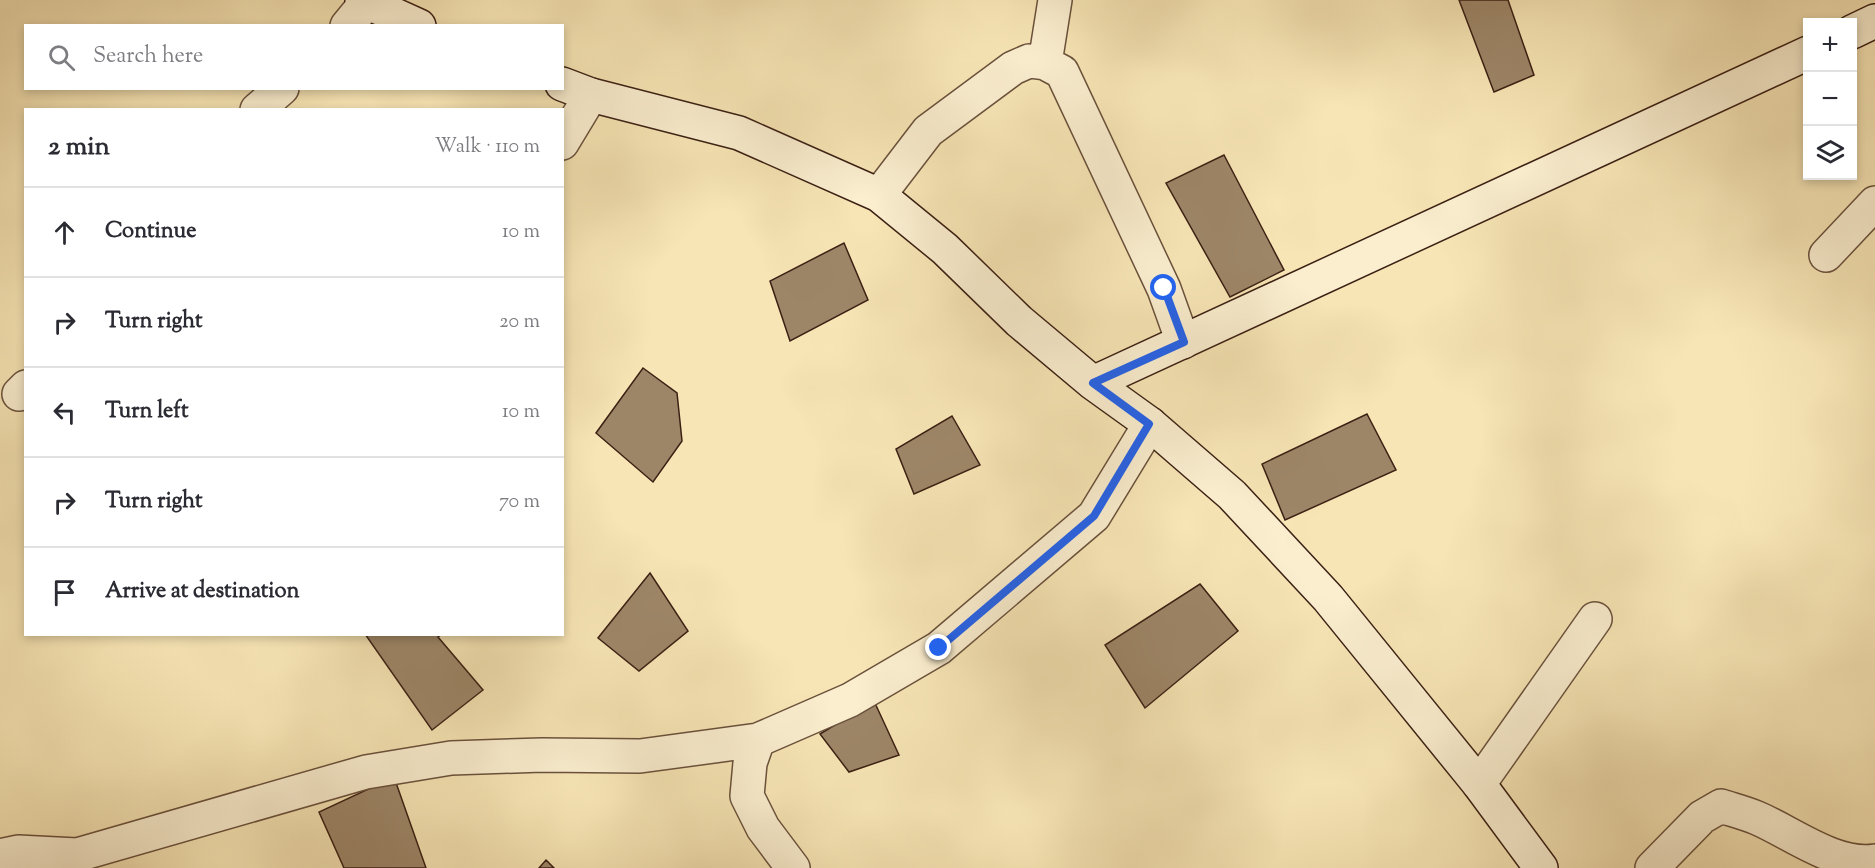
<!DOCTYPE html>
<html lang="en">
<head>
<meta charset="utf-8">
<style>
	body { margin:0; font-family:"Sorts Mill Goudy",serif; background:#f2f2f3; color:#2b2b33 }
	.controls { position:absolute; right:18px; top:18px; display:grid; overflow:hidden; border-radius:0px; box-shadow:0 3px 9px #0003 }
	.controls button { width:54px; height:54px; display:grid; place-items:center; padding:0; border:0; border-bottom:2px solid #e1e1e2; background:#fff; color:#2b2b33; font:30px sans-serif }
	.stop { position:absolute; width:18px; height:18px; margin:-14px; border:4px solid #2563eb; border-radius:50%; background:#fff }
	.stop.end { background:#2563eb; border-color:#fff; box-shadow:0 2px 6px #0008 }
	.list { margin:0; padding:0; list-style:none }
	h2 { display:flex; justify-content:space-between; align-items:center; height:78px; margin:0; padding:0 24px; font-size:26px }
	h2 small { font-size:20px; font-weight:400; color:#7c7c81 }
	.list li { display:grid; grid-template-columns:39px 1fr auto; gap:18px; align-items:center; box-sizing:border-box; height:90px; padding:0 24px; border-top:2px solid #e1e1e2 }
	.list b { display:block; font-size:22px; white-space:nowrap }
	.list em { font-size:20px; font-style:normal; color:#7c7c81 }
	.icon { flex:none; width:33px; height:33px; fill:none; stroke:currentColor; stroke-width:2; stroke-linecap:round; stroke-linejoin:round }
	.map { position:relative; flex:none; width:1875px; height:868px; overflow:hidden }
	.search { position:absolute; background:#fff; box-shadow:0 3px 9px #0003; left:24px; top:24px; width:540px; height:66px; display:flex; align-items:center; gap:15px; box-sizing:border-box; padding:0 21px; border-radius:0px; color:#7c7c81; font-size:22px }
	.panel { position:absolute; background:#fff; box-shadow:0 3px 9px #0003; left:24px; top:108px; width:540px; height:528px; border-radius:0px }
	.map>svg:first-child { display:block }
</style>
</head>
<body>
<div class="map">
<svg width="1875" height="868" viewBox="0 0 1875 868">
	<rect width="100%" height="100%" fill="#f7e5b5"/>
	<filter id="stains"><feTurbulence type="fractalNoise" baseFrequency=".00333" numOctaves="4"/><feColorMatrix values="0 0 0 0 .2 0 0 0 0 .09 0 0 0 0 .02 0 0 0 .5 -.17"/></filter>
	<radialGradient id="worn" r=".72"><stop offset=".6" stop-color="#630" stop-opacity="0"/><stop offset="1" stop-color="#630" stop-opacity=".3"/></radialGradient>
	<!-- building -->
	<path fill="#9d8668" stroke="#3b2014" stroke-width="1.5" d="M 1459,0 L 1508,0 L 1534,75 L 1494,92 Z
		M 1224,155 L 1284,270 L 1230,297 L 1166,183 Z
		M 844,243 L 868,300 L 790,341 L 770,281 Z
		M 643,368 L 677,393 L 682,441 L 653,482 L 596,433 Z
		M 1367,414 L 1396,470 L 1285,520 L 1262,464 Z
		M 952,416 L 980,465 L 914,494 L 896,449 Z
		M 650,573 L 688,631 L 639,671 L 598,638 Z
		M 1200,584 L 1238,631 L 1145,708 L 1105,645 Z
		M 365,634 L 442,634 L 438,637 L 483,690 L 432,730 Z
		M 874,701 L 899,755 L 849,772 L 820,734 Z
		M 394,777 L 426,868 L 344,868 L 319,812 Z
		M 546,860 L 554,868 L 539,868 Z"/>
	<g fill="none" stroke-linecap="round" stroke-linejoin="round">
		<defs>
			<path id="street" d="M 347,26 L 366,3
				M 1045,63 L 1055,0
				M 257,110 L 282,88
				M 562,143 L 591,95
				M 879,195 L 928,131 L 1013,68 L 1029,61 L 1045,63 L 1062,72 L 1164,289 L 1183,342
				M 1826,255 L 1875,203
				M 19,394 L 26,387
				M 758,740 L 750,763 L 747,796 L 763,828 L 793,868
				M 1479,784 L 1595,619
				M 0,856 L 18,852 L 77,855 L 366,772 L 451,758 L 542,755 L 640,756 L 758,740 L 850,700 L 939,648 L 1094,516 L 1150,424
				M 1652,868 L 1702,817 L 1721,806 C 1733,810 1745,813 1757,818 C 1792,833 1835,867 1875,861"/>
			<path id="secondary" d="M 362,0 L 419,26
				M 1852,32 L 1875,21
				M 562,84 L 591,95 L 739,133 L 879,195 L 945,249 L 1019,321 L 1093,383 L 1150,424 L 1232,495 L 1328,598 L 1479,784 L 1541,868
				M 1093,383 L 1808,53"/>
		</defs>
		<!-- street casing -->
		<use href="#street" stroke="#6a513c" stroke-width="36"/>
		<!-- secondary casing -->
		<use href="#secondary" stroke="#3b2014" stroke-width="36"/>
		<!-- street -->
		<use href="#street" stroke="#faeecf" stroke-width="33"/>
		<!-- secondary -->
		<use href="#secondary" stroke="#faeecf" stroke-width="33"/>
	</g>
	<g fill="none" stroke-linecap="round" stroke-linejoin="round">
		<!-- route -->
		<path stroke="#2563eb" stroke-width="8" d="M 939,648 L 1094,516 L 1149,424 L 1093,383 L 1184,342 L 1164,288"/>
	</g>
	<rect width="100%" height="100%" filter="url(#stains)"/>
	<rect width="100%" height="100%" fill="url(#worn)"/>
</svg>
<div class="controls">
<button>+</button>
<button>−</button>
<button><svg class="icon" aria-label="layers" viewBox="0 0 24 24"><path d="M12 4l9 5-9 5-9-5zM3 14l9 5 9-5"/></svg></button>
</div>
<div class="stop" style="left:1164px;top:288px"></div>
<div class="stop end" style="left:939px;top:648px"></div>
<div class="search"><svg class="icon" aria-label="search" viewBox="0 0 24 24"><circle cx="10" cy="10" r="6"/><path d="M15 15l6 6"/></svg>Search here</div>
<section class="panel">
<h2>2 min<small>Walk · 110 m</small></h2>
<ul class="list">
<li><svg class="icon" aria-label="ahead" viewBox="0 0 24 24"><path d="M12 20V5M6 11l6-6 6 6"/></svg><div><b>Continue</b></div><em>10 m</em></li>
<li><svg class="icon" aria-label="right" viewBox="0 0 24 24"><path d="M7 20v-9h11M14 6l5 5-5 5"/></svg><div><b>Turn right</b></div><em>20 m</em></li>
<li><svg class="icon" aria-label="left" viewBox="0 0 24 24"><path d="M17 20v-9H6M10 6l-5 5 5 5"/></svg><div><b>Turn left</b></div><em>10 m</em></li>
<li><svg class="icon" aria-label="right" viewBox="0 0 24 24"><path d="M7 20v-9h11M14 6l5 5-5 5"/></svg><div><b>Turn right</b></div><em>70 m</em></li>
<li><svg class="icon" aria-label="arrive" viewBox="0 0 24 24"><path d="M6 21V4h12l-3 4 3 4H6"/></svg><div><b>Arrive at destination</b></div></li>
</ul>
</section>
</div>
</body>
</html>
